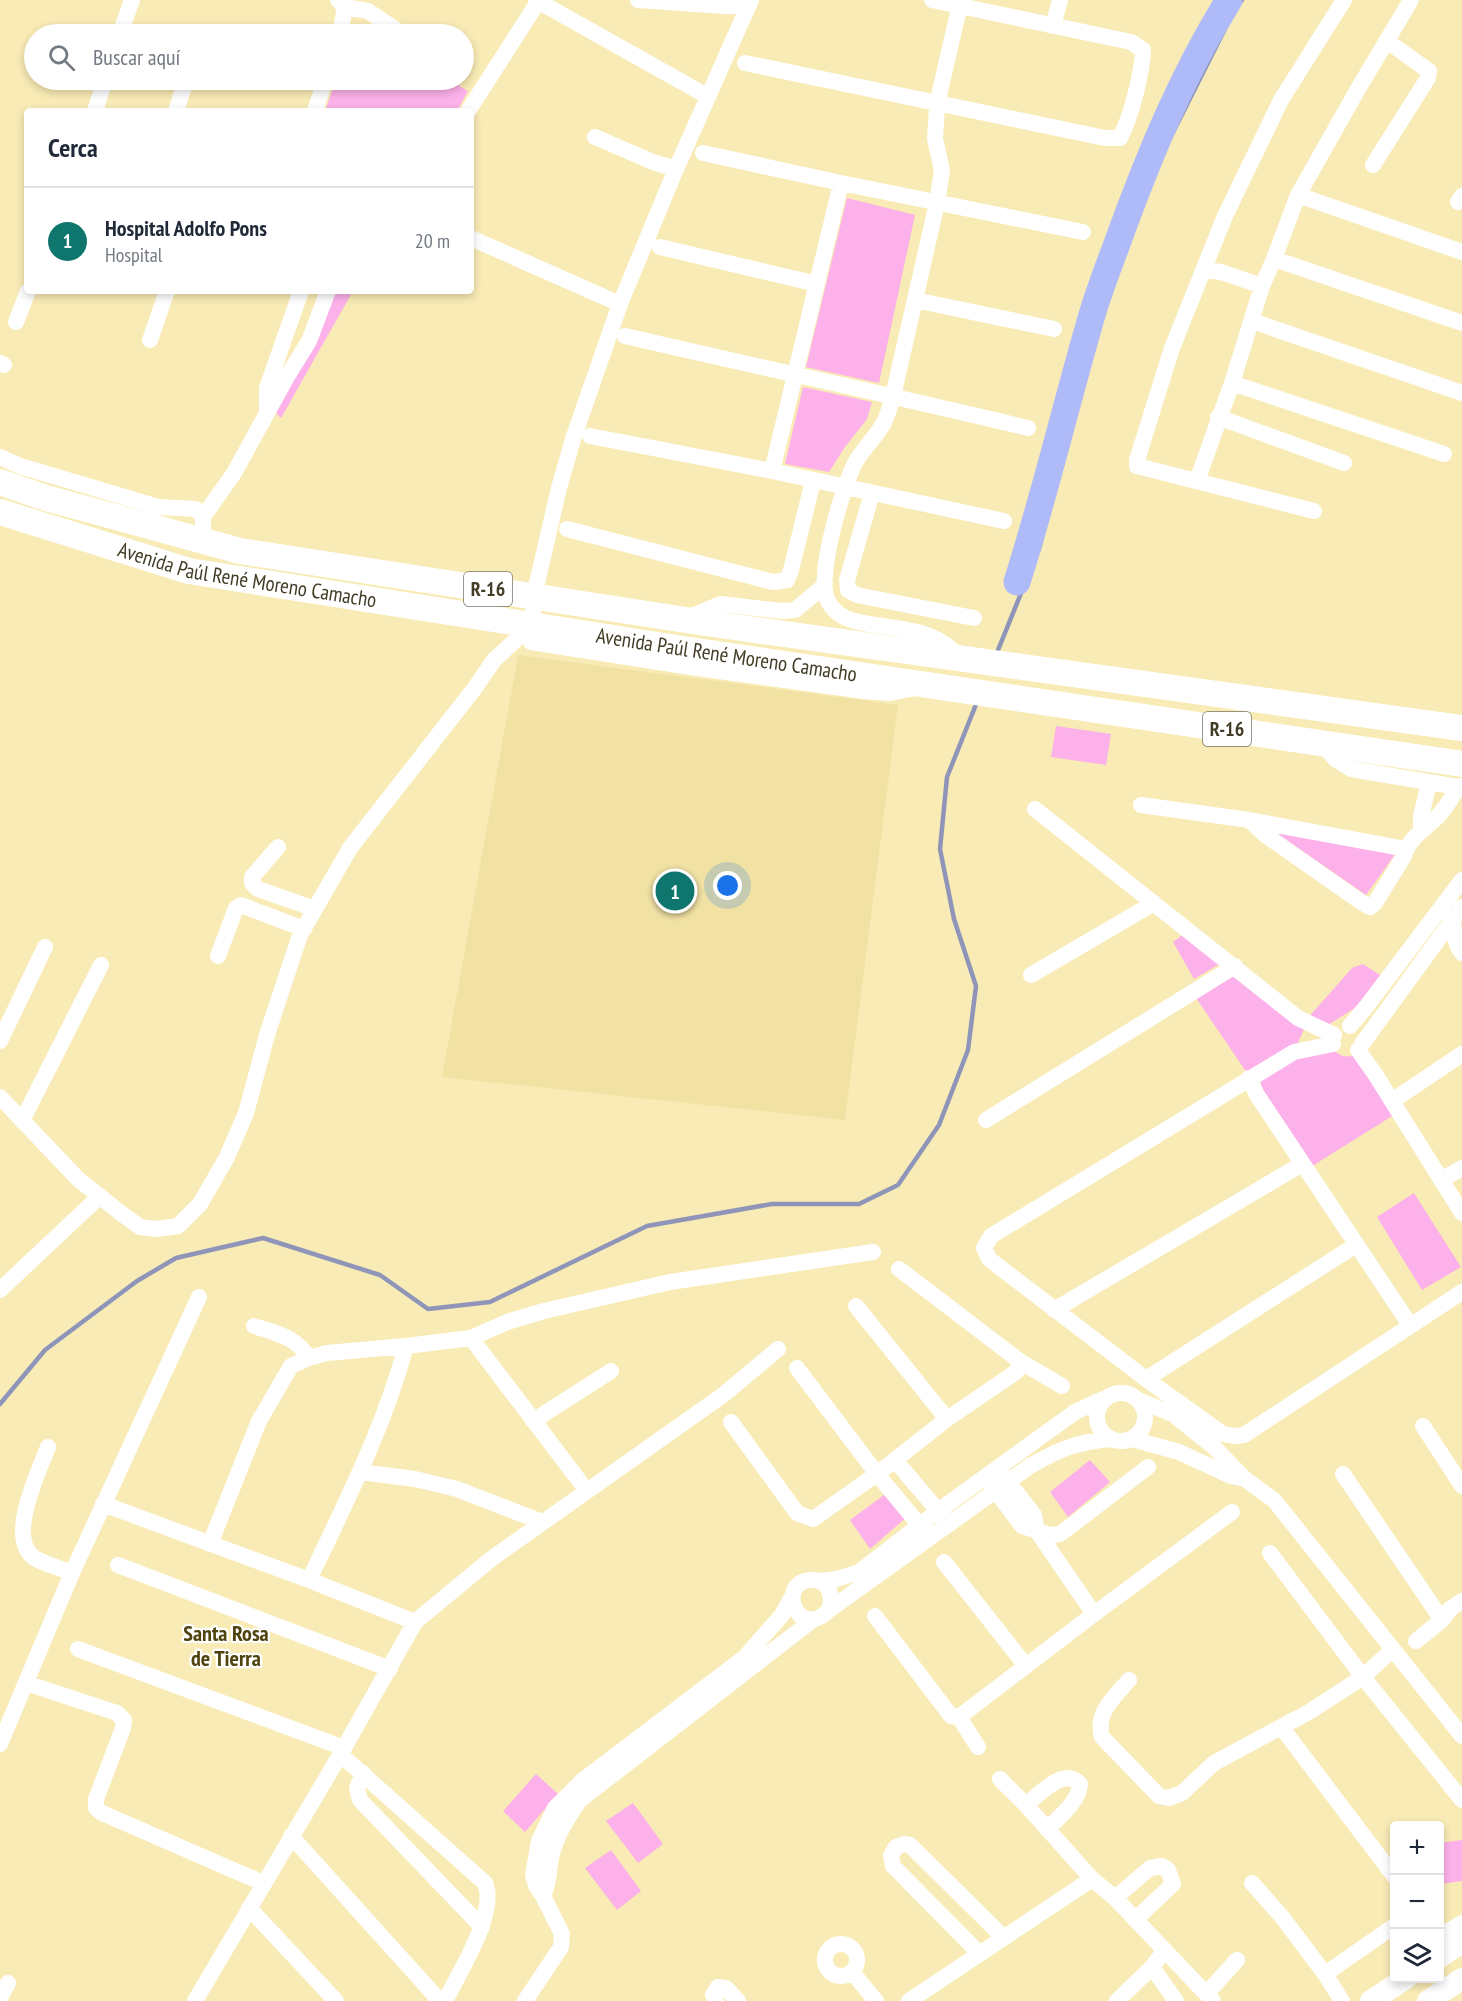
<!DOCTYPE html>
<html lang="es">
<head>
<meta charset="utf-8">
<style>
	body { margin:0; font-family:"PT Sans Narrow",sans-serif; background:#f2f2f3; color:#1f2937 }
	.controls { position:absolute; right:18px; bottom:18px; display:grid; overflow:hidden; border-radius:6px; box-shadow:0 3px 9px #0003 }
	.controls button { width:54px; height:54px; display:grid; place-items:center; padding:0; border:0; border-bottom:2px solid #e0e1e3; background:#fff; color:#1f2937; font:30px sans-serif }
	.you { position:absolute; left:728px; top:886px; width:21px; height:21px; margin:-15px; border:4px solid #fff; border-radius:50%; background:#1a73e8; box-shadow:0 0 0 9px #1a73e833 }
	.badge { display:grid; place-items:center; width:39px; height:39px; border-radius:50%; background:#0f766e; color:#fff; font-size:20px; font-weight:700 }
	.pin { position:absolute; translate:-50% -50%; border:3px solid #fff; box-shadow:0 2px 6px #0006 }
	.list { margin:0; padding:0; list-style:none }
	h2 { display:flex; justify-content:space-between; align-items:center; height:78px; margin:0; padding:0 24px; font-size:26px }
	h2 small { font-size:20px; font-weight:400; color:#747a83 }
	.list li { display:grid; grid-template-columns:39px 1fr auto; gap:18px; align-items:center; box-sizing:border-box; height:108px; padding:0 24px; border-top:2px solid #e0e1e3 }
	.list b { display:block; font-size:22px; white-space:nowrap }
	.list p { margin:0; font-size:20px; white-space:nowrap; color:#747a83 }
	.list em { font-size:20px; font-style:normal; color:#747a83 }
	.icon { flex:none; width:33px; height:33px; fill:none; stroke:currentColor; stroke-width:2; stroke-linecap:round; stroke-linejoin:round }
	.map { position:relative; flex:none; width:1462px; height:2001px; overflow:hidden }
	.search { position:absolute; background:#fff; box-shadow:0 3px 9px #0003; left:24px; top:24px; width:450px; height:66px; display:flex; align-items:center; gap:15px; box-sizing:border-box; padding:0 21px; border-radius:33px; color:#747a83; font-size:22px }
	.panel { position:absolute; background:#fff; box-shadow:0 3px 9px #0003; left:24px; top:108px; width:450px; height:186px; border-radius:6px }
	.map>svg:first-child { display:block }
</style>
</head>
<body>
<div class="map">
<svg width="1462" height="2001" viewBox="0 0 1462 2001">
	<rect width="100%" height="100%" fill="#f9ebb5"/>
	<!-- built -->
	<path fill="#f1e2a4" d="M 518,655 L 898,705 L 845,1120 L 442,1077 Z"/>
	<!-- green -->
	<path fill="#fcb1ea" d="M 336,80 L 449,80 L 468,91 L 457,111 L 325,111 Z
		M 847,198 L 915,215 L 879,383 L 806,367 Z
		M 335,291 L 353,291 L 281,418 L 275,412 Z
		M 803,387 L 872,402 L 867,419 L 845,447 L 829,472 L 785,464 Z
		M 1056,726 L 1111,734 L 1106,765 L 1051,757 Z
		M 1275,832 L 1396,853 L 1366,895 Z
		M 1184,934 L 1221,963 L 1194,979 L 1173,942 Z
		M 1363,964 L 1386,979 L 1372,997 L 1325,1027 L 1307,1019 L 1352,968 Z
		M 1237,968 L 1305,1027 L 1296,1047 L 1247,1073 L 1194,995 Z
		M 1331,1048 C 1340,1056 1345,1059 1357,1054 L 1397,1113 L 1309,1168 L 1260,1094 L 1262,1073 L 1294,1055 Z
		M 1414,1193 L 1461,1267 L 1422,1290 L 1377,1217 Z
		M 1090,1460 L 1110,1482 L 1068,1517 L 1050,1492 Z
		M 888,1492 L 907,1517 L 870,1549 L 850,1520 Z
		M 536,1774 L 558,1794 L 525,1832 L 503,1811 Z
		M 633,1803 L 663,1844 L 638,1863 L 606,1821 Z
		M 1462,1840 L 1462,1881 L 1441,1884 L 1440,1843 Z
		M 611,1850 L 641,1891 L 617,1910 L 585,1868 Z"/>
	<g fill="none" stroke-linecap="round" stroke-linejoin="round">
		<!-- stream -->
		<path stroke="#8f95b9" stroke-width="4.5" d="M 996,655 L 1039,549 L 1099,318 L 1149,180 L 1236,7 L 1242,0
			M 0,1404 L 45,1350 L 137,1281 L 176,1258 L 263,1238 L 380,1275 L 428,1309 L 490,1302 L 647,1226 L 772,1204 L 859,1204 L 898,1185 L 939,1125 L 968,1050 L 976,986 L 954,919 L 940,849 L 947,777 L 977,702"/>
		<!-- river -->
		<path stroke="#afbbf8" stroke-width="27" d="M 1017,582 C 1045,494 1066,404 1092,315 C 1100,287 1112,258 1122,230 C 1151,151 1184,72 1229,0"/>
		<!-- street -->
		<path stroke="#fff" stroke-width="16" d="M 338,0 L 345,7 L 368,11 L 402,34
			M 536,0 L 707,96
			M 638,0 L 724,6 L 749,5
			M 751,0 L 676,169 L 620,304 L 573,439 L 559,488 L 534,596 L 531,642 L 697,668 L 864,691 L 890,693 L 915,688
			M 961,0 L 937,104 L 935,139 L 942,170 L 937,203 L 893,396 C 890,405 888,417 882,426 C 874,439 862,450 855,463 C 843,486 815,579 828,601 C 837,618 852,621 869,624 C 905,630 937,629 961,659
			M 1053,26 L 1060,0
			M 120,34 L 132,0
			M 340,34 L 345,7
			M 745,63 L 1105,138 L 1120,138 C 1131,117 1142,74 1143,50 L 1131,42 L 932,0
			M 95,111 L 105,80
			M 176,111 L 186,80
			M 315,111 L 325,80
			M 468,111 L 538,2
			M 595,137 L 653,162 L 676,169
			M 703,153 L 841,183 L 1083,232
			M 1373,165 L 1428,78 L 1429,71 L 1387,41
			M 1298,195 L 1462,252
			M 1458,202 L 1462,196
			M 471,238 L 620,304
			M 660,247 L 817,284
			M 1274,259 L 1462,323
			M 1203,270 L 1221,272 L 1262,286
			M 915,300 L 1054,329
			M 1252,321 L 1462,393
			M 16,322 L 28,291
			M 625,336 C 759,367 894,396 1028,428
			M 150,340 L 167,291
			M 0,363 L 4,365
			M 1232,383 L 1444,454
			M 267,411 L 267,388 L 301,291
			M 1218,417 L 1344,463
			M 590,436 L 772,471 L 1004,521
			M 0,457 L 20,466 L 158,507 L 196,509 L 203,517 L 203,528
			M 772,471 L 841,183
			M 1197,481 L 1232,383 L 1262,286 L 1274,259 L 1298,195 L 1358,89 L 1411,0
			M 872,493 L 847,580 L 848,590 L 857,595 L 974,618
			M 1314,511 L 1145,468 L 1137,466 L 1137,460 L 1172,348 L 1225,216 L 1281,100 L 1344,0
			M 203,517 L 234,473 L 288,375 L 309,341 L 328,291
			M 567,529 L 773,582 L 787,580 L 791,570 L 813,481
			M 687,618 L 721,604 L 782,611 L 795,610 L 824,586
			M 1322,743 L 1335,759 L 1351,769 L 1458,787 L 1462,786
			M 1141,805 L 1249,820 L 1406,849
			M 1035,809 L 1298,1018 L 1334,1035
			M 1249,820 L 1264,834 L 1361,902 L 1370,907 L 1375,903 L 1404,856 C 1409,837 1426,829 1438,816 C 1447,807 1452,797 1458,787
			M 1421,829 L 1421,816 L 1429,783
			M 278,847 L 252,877 L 252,883 L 258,889 L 315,909
			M 1449,916 C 1457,925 1452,942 1462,953
			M 218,956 L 236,908 L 241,905 L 304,929
			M 1031,975 L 1154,903
			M 1350,1026 L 1366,1007 L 1462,880
			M 0,1041 L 45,947
			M 1333,1044 L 1294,1052 L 991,1236 L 984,1248 L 989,1259 L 1146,1379 L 1223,1434 L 1234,1436 L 1244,1435 L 1462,1292
			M 1362,1044 L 1462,907
			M 1358,1050 L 1375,1074 L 1462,1213
			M 1249,1078 L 1257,1095 L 1410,1325
			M 0,1097 L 78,1179 L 122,1214 L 140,1227 L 156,1229 L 178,1226 L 200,1204 L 227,1157 L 246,1113 L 267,1035 L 300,935 L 350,848 L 474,689 L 494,660 L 532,625
			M 1392,1101 L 1462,1054
			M 986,1120 L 1235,966
			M 22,1121 L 101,965
			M 1441,1180 L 1462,1168
			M 899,1269 L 1021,1362 L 1062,1386
			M 0,1290 L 100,1196
			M 856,1306 L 947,1419
			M 1054,1310 L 1302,1164
			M 254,1326 C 276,1333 296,1337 309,1358
			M 471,1338 L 587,1491
			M 797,1368 L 877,1474 L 926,1533
			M 1146,1379 L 1356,1245
			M1097 1417a24 24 0 1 1 48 0a24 24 0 1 1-48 0Z
			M 1140,1401 L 1173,1414 L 1215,1448 L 1245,1479 L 1274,1500 L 1462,1736
			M 533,1421 L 611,1371
			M 731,1422 L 797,1513 L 813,1519 L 877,1474 L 947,1419 L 1016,1372 L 1021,1362
			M 1423,1426 L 1462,1486
			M 1132,1439 L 1179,1452 L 1231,1476 L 1241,1478
			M 48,1447 C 39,1471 7,1536 33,1557 C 41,1563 61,1568 72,1573
			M 895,1460 L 945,1519
			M 360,1472 L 415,1479 L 457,1489 L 542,1522
			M 1343,1474 L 1442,1620
			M 989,1482 L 1022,1526 L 1037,1531 L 1034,1515 L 1002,1474
			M 103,1504 L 309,1580 L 415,1622
			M 1037,1531 L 1051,1535 L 1060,1534 L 1148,1467
			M 1037,1531 L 1094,1614
			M 210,1544 L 259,1421 L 291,1366 L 309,1358 L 327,1353 L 406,1346 L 471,1338 L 507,1322 L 544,1311 L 670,1282 L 873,1252
			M 1270,1553 L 1363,1677 L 1462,1800
			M 944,1562 L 1026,1666
			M 118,1565 L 390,1669
			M 309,1580 C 345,1504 384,1428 406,1346
			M 820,1581 L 837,1579 L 859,1572 L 938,1511 L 1075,1412 L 1103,1399
			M 829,1610 C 834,1596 829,1579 811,1580 C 775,1582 798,1642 829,1610 L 1030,1466 C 1060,1449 1077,1442 1111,1439
			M 875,1616 L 951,1716 L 959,1717 L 1094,1614 L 1232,1512
			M 1416,1641 L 1442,1620 L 1450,1609 L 1462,1601
			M 78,1649 L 344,1748
			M 1129,1680 C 1114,1698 1095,1712 1102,1737 L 1159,1796 L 1169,1798 L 1182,1793 L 1214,1763 L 1309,1712 L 1363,1677 L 1393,1649
			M 26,1683 L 117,1713 L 124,1720 L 123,1728 L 96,1799 L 96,1808 L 102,1813 L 263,1883
			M 959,1717 L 978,1747
			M 1282,1728 L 1394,1876
			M 0,1744 L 72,1573 L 199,1297
			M 340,1754 L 485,1883 C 498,1912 459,1973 445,2001
			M 363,1773 L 357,1788 L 360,1800 L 482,1927
			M 1000,1779 L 1026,1805 L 1092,1879 L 1115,1898 L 1213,2001
			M 1026,1805 C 1040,1794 1064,1766 1080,1784 C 1079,1802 1059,1817 1047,1829
			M 291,1836 L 440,2001
			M 1252,1883 L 1282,1917 L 1325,1974 L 1394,1926
			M 543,1896 C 550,1882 548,1869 552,1854 C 557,1834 568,1817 580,1800 L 814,1619
			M 1115,1898 L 1150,1868 L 1162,1866 L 1168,1870 L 1173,1884 L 1136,1919
			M 249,1908 L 336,2001
			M 1440,1936 L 1462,1923
			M825 1960a16 16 0 1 1 32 0a16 16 0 1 1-32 0Z
			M 979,1953 L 893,1866 L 891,1856 L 896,1847 L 904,1844 L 910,1845 L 1003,1937
			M 1152,1967 L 1176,2001
			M 852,1972 L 876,2001
			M 1325,1974 L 1342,2001
			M 1207,1993 L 1237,1960
			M 0,1998 L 8,1983
			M 195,2001 L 344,1748 L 415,1622 L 491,1559 L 723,1395 L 778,1349
			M 525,2001 L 561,1947 L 562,1934 L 543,1896 L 536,1886 L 533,1875 L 539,1841 L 555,1808 L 583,1780 L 745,1657 L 782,1615 L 792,1597
			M 716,2001 L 713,1995 L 718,1987 L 726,1988 L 738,2001
			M 909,2001 L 1092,1879
			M 1117,2001 L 1152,1967 L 1165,1950"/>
		<!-- secondary -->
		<path stroke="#fff" stroke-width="22" d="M 1440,1957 L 1462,1942
			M 1371,2001 L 1406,1978
			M 1428,2001 L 1462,1979"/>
		<!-- primary -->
		<g stroke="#fff" stroke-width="26">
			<path d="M 0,482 L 46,498 L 240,551 L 705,623 L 1462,728"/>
			<path id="s1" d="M 0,512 L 189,571 L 677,648 L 1462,764"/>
		</g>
	</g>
	<g text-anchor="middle" stroke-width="4.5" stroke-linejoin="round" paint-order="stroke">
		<!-- shield labels -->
		<g fill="#fff" stroke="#7b7768" stroke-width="1.5">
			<rect x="464" y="572" width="48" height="34" rx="4.5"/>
			<rect x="1203" y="712" width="48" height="34" rx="4.5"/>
		</g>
		<g font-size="20" font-weight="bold" fill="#433d27">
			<text x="488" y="596">R-16</text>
			<text x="1227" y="736">R-16</text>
		</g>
		<!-- street labels -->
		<g font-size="21" fill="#433d27" stroke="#fff">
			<text dy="7" stroke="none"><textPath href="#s1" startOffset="256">Avenida Paúl René Moreno Camacho</textPath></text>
			<text dy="7" stroke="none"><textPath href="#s1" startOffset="742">Avenida Paúl René Moreno Camacho</textPath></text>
		</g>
		<!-- neighbourhood labels -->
		<g font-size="22" font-weight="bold" fill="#4f430e" stroke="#fff">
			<text x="226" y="1641">Santa Rosa<tspan x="226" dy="25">de Tierra</tspan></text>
		</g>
	</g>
</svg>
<div class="controls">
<button>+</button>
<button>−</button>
<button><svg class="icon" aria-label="layers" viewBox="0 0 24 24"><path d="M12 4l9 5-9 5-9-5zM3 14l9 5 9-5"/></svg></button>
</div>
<div class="you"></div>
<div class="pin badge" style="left:675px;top:891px">1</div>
<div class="search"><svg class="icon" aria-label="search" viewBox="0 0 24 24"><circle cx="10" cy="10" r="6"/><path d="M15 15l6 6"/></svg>Buscar aquí</div>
<section class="panel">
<h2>Cerca<small></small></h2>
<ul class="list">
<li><span class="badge">1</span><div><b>Hospital Adolfo Pons</b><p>Hospital</p></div><em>20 m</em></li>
</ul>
</section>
</div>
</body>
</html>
